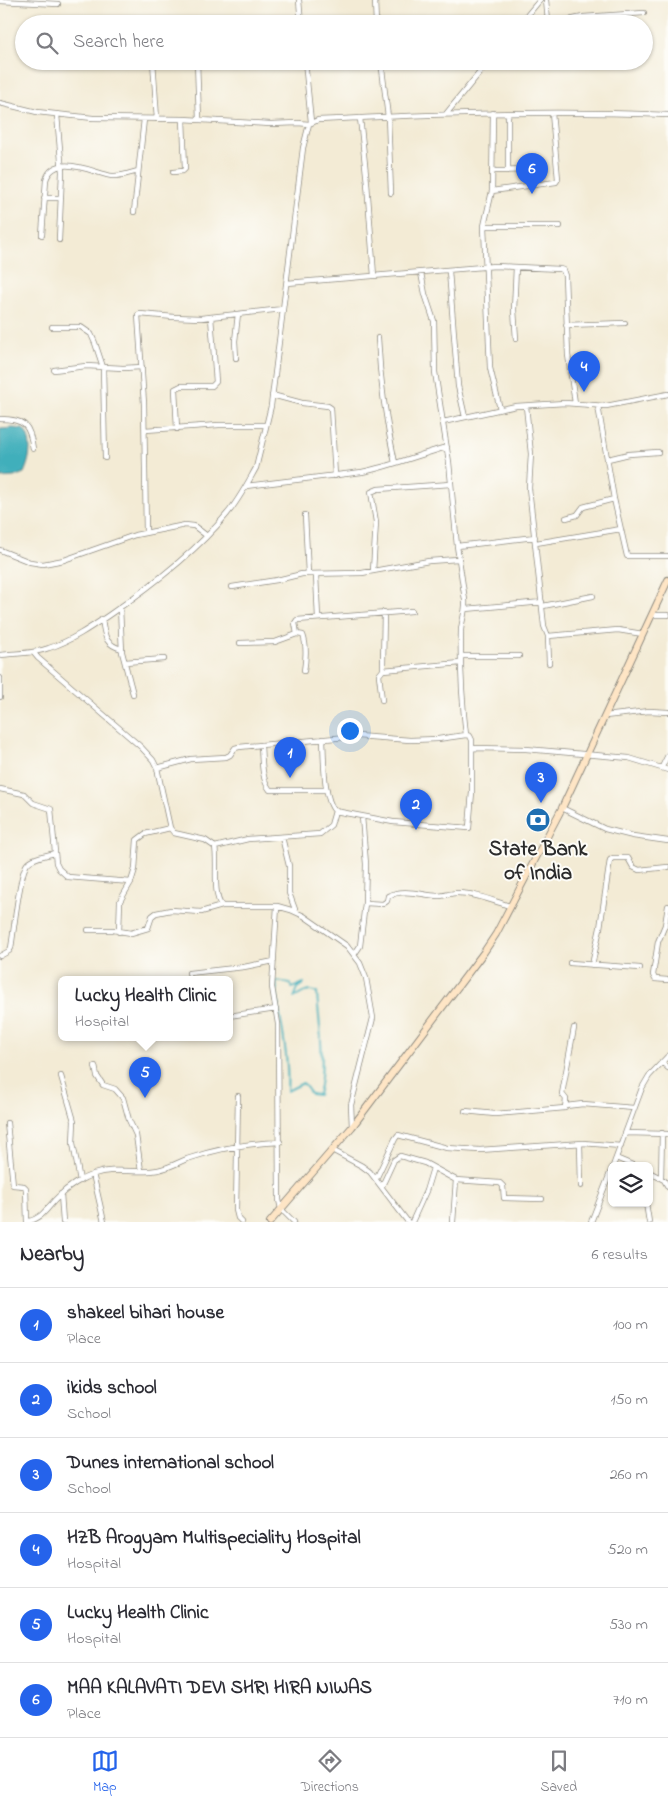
<!DOCTYPE html>
<html lang="en">
<head>
<meta charset="utf-8">
<style>
	body { margin:0; font-family:"Indie Flower",sans-serif; background:#f2f2f3; color:#2b2b33 }
	.controls { position:absolute; right:15px; bottom:15px; display:grid; overflow:hidden; border-radius:8px; box-shadow:0 1px 4px #0004 }
	.controls button { width:45px; height:45px; display:grid; place-items:center; padding:0; border:0; border-bottom:1px solid #e1e1e2; background:#fff; color:#2b2b33; font:25px sans-serif }
	.you { position:absolute; left:349px; top:730px; width:18px; height:18px; margin:-12px; border:4px solid #fff; border-radius:50%; background:#1a73e8; box-shadow:0 0 0 8px #1a73e833 }
	.badge { display:grid; place-items:center; width:32px; height:32px; border-radius:50%; background:#2563eb; color:#fff; font-size:16px; font-weight:700 }
	.pin { position:absolute; translate:-50% -41px; filter:drop-shadow(0 1px 2px #0008) }
	.pin::after { content:''; position:absolute; top:26px; width:18px; height:15px; background:inherit; clip-path:polygon(0 0,100% 0,50% 100%) }
	.popup { position:absolute; left:58px; top:976px; width:175px; height:65px; box-sizing:border-box; display:grid; place-content:center; border-radius:8px; background:#fff; filter:drop-shadow(0 1px 4px #0005); font-size:16px; white-space:nowrap; color:#7c7c81 }
	.popup b { font-size:19px; color:#2b2b33 }
	.popup::after { content:''; position:absolute; left:50%; top:100%; margin-left:-10px; border:10px solid transparent; border-top-color:#fff }
	.list { margin:0; padding:0; list-style:none }
	h2 { display:flex; justify-content:space-between; align-items:center; height:65px; margin:0; padding:0 20px; font-size:21px }
	h2 small { font-size:16px; font-weight:400; color:#7c7c81 }
	.list li { display:grid; grid-template-columns:32px 1fr auto; gap:15px; align-items:center; box-sizing:border-box; height:75px; padding:0 20px; border-top:1px solid #e1e1e2 }
	.list b { display:block; font-size:19px; white-space:nowrap }
	.list p { margin:0; font-size:16px; white-space:nowrap; color:#7c7c81 }
	.list em { font-size:16px; font-style:normal; color:#7c7c81 }
	.icon { flex:none; width:28px; height:28px; fill:none; stroke:currentColor; stroke-width:2; stroke-linecap:round; stroke-linejoin:round }
	.map { position:relative; flex:none; width:668px; height:1222px; overflow:hidden }
	.search { position:absolute; background:#fff; box-shadow:0 1px 4px #0004; left:15px; right:15px; top:15px; height:55px; display:flex; align-items:center; gap:12px; box-sizing:border-box; padding:0 18px; border-radius:28px; color:#7c7c81; font-size:19px }
	.sheet { height:515px; background:#fff }
	nav { display:flex; justify-content:space-around; align-items:center; box-sizing:border-box; height:70px; border-top:1px solid #e1e1e2; background:#fff; font-size:14px; color:#7c7c81 }
	nav a { display:grid; justify-items:center; gap:2px }
	nav .on { color:#2563eb }
	.map>svg:first-child { display:block }
</style>
</head>
<body>
<div class="map">
<svg width="668" height="1222" viewBox="0 0 668 1222">
	<rect width="100%" height="100%" fill="#fdfcf7"/>
	<filter id="ink" filterUnits="userSpaceOnUse"><feTurbulence type="fractalNoise" baseFrequency=".02" numOctaves="2"/><feDisplacementMap in="SourceGraphic" scale="10" xChannelSelector="R" yChannelSelector="G"/><feConvolveMatrix kernelMatrix="1 2 1 2 8 2 1 2 1" color-interpolation-filters="sRGB"/></filter>
	<filter id="wash" filterUnits="userSpaceOnUse"><feTurbulence type="fractalNoise" baseFrequency=".0096" numOctaves="4" result="noise"/><feDisplacementMap in="SourceGraphic" scale="20" xChannelSelector="R" yChannelSelector="G"/><feGaussianBlur stdDeviation="1.12" result="paint"/><feColorMatrix in="noise" values="0 0 0 0 0 0 0 0 0 0 0 0 0 0 0 0 0 1.4 0 .05"/><feComposite in="paint" operator="in"/></filter>
	<g filter="url(#wash)">
		<rect width="100%" height="100%" fill="#f3ebd5"/>
		<!-- water -->
		<path fill="#40afbb" stroke="#366d73" d="M 13,428 L 23,429 C 34,440 30,460 24,473 L 14,477 L 0,478 L 0,429 Z"/>
		<g fill="none" stroke-linecap="round" stroke-linejoin="round">
			<!-- stream -->
			<path stroke="#40afbb" stroke-width="2" d="M 276,981 L 289,983 L 292,988 L 304,983 L 298,988 L 294,998 L 308,990 L 317,993 C 319,1024 326,1065 318,1095 L 311,1094 L 303,1083 L 287,1091 C 290,1054 278,1018 276,981 Z"/>
		</g>
	</g>
	<g filter="url(#ink)">
		<g fill="none" stroke-linecap="round" stroke-linejoin="round">
			<defs>
				<path id="street" d="M 299,0 L 301,24
					M 375,0 L 376,24
					M 546,0 L 548,21 L 554,23 L 583,17 L 644,13
					M 0,1 L 58,4
					M 520,24 L 540,0
					M 153,61 L 157,119
					M 197,61 L 199,120
					M 305,61 L 311,122
					M 381,61 L 388,117 L 391,193
					M 0,103 L 37,112 L 93,118 L 183,119 L 271,124 L 298,123 L 309,124
					M 493,113 L 492,191 L 484,226 L 490,368 L 500,409
					M 446,114 L 489,61
					M 57,115 L 62,172 L 59,240
					M 360,118 L 367,183 L 374,276
					M 492,171 L 528,170
					M 508,171 L 508,113
					M 173,172 L 183,171 L 185,169 L 183,119
					M 492,191 L 556,182 L 558,179 L 552,113
					M 44,198 L 61,198
					M 134,212 L 144,119
					M 484,226 L 560,226
					M 42,235 L 46,180 C 54,152 94,173 112,176 C 120,177 130,173 138,171
					M 516,267 L 514,310 L 516,339
					M 449,271 L 458,386 L 465,417
					M 287,283 L 495,266 L 560,269 L 563,270 L 565,276 L 568,355 L 575,403
					M 566,325 L 625,323
					M 52,327 L 81,327 L 91,334 L 95,343 L 103,367 L 105,458
					M 378,338 C 380,381 386,422 395,463
					M 236,358 L 235,341 L 238,314
					M 54,370 L 86,366 L 123,368 L 142,367
					M 272,395 L 302,403 L 328,406 L 331,408 L 335,476
					M 526,406 L 531,454 L 529,488 L 544,626 L 548,636 L 549,663
					M 598,406 L 614,499 L 627,556 L 668,556
					M 0,419 C 25,419 30,425 33,449
					M 443,422 L 516,406 L 565,403 L 606,406 L 668,394
					M 177,429 L 175,389 L 181,386 L 212,386 L 216,382 L 211,317
					M 145,430 L 219,425 L 266,425
					M 608,459 L 629,454 L 658,452
					M 246,486 L 362,472 C 391,466 418,455 447,447
					M 305,515 L 308,574
					M 566,518 L 577,515 L 583,507 L 614,499
					M 146,533 L 144,404 L 138,315 L 140,314 L 174,317 L 201,318 L 283,309
					M 536,543 L 621,529
					M 457,546 L 535,537
					M 0,550 L 30,562 L 43,564 L 64,560 L 135,535 L 185,525 L 194,526 L 207,536
					M 373,571 L 376,522 L 371,492 L 378,489 L 451,484
					M 316,575 L 318,618
					M 232,587 L 277,580 L 302,574 L 362,573 L 429,561 L 458,559
					M 543,606 L 593,596
					M 120,607 L 122,652 L 133,694
					M 466,609 L 542,602
					M 652,615 L 668,615
					M 102,619 C 105,636 104,644 122,649
					M 548,636 L 618,630 L 643,634
					M 240,643 L 275,642 L 297,634
					M 33,652 L 38,658 L 141,747 L 153,760 L 157,768 L 170,828 L 174,833 L 205,840 L 215,847 C 218,863 212,895 222,906 L 277,906 L 272,987 L 278,1024 L 279,1200 L 281,1209 L 294,1222
					M 0,655 C 16,653 34,654 49,648 C 71,641 90,628 109,615 C 150,587 196,552 227,514 C 239,500 247,484 256,468 L 271,406 L 303,148 L 309,124 L 318,120 C 435,114 551,110 668,115
					M 461,656 L 519,656
					M 125,662 L 164,659
					M 383,670 L 461,663
					M 304,671 C 306,659 307,646 303,635 L 297,634 L 295,623 L 297,620 L 412,611
					M 0,678 L 0,697
					M 382,700 L 379,675 L 383,670 L 383,665 L 384,612
					M 605,716 L 649,711 L 668,712
					M 323,739 C 324,757 323,799 335,811 L 393,822 L 469,828 L 472,792 L 472,740 L 470,736 L 466,735 C 462,700 460,666 461,630 C 462,620 466,611 465,600 L 457,546 L 449,462 L 435,372 L 434,321 L 425,294 L 421,273
					M 261,745 C 262,758 261,779 270,790 L 327,790
					M 472,748 L 526,749 L 629,758 L 668,770
					M 662,767 L 668,755
					M 157,768 L 191,759 L 226,757 L 230,755 L 235,748 L 239,747 L 357,736 L 410,740 L 438,739 L 466,735
					M 0,789 L 24,794 L 33,803 L 51,809 L 56,863 L 59,869 L 68,877 L 131,882
					M 562,808 L 605,829 L 633,836 L 668,841
					M 362,817 L 366,864 L 365,903
					M 282,837 L 289,866 L 289,893 L 296,912
					M 215,847 L 248,839 L 320,834 L 331,825 L 335,811
					M 277,906 L 291,910 L 304,916 L 347,946 L 360,963 L 366,978 L 373,1018 L 351,1105 L 352,1127
					M 668,906 L 665,925 L 658,942 L 653,975 L 655,979 L 668,980
					M 88,930 L 113,930 L 131,933 L 148,928 L 152,916 L 156,913 L 171,910 L 201,912 L 222,906
					M 119,932 L 120,901 L 131,882 L 135,869 L 137,840 L 145,834 L 170,828
					M 354,955 L 360,946 L 365,903 L 383,904 L 387,901 L 388,896 C 404,888 421,895 438,896 C 444,896 451,893 457,893 C 475,893 493,901 510,906
					M 0,956 L 9,951 L 11,948 C 14,931 19,875 27,864 C 32,857 48,855 55,853
					M 570,963 L 640,968
					M 592,965 L 600,928 L 610,860 L 613,858 L 628,858 L 633,867 L 639,870 L 668,867
					M 189,973 L 244,967 L 274,961
					M 229,1016 L 276,1009
					M 662,1062 L 668,1068
					M 95,1066 L 97,1076 L 103,1085 L 115,1089 L 123,1098 L 129,1120 L 136,1135 L 141,1171
					M 61,1076 L 74,1121 L 73,1143 L 80,1181
					M 238,1096 L 236,1210 L 238,1218 L 242,1222
					M 566,1106 L 583,1104 L 634,1108
					M 465,1111 L 495,1114 L 565,1108 L 566,1099 L 562,1094 L 574,1028
					M 7,1123 L 13,1185 L 24,1186 L 26,1188 L 27,1222
					M 626,1133 L 668,1134
					M 580,1144 L 581,1186
					M 332,1150 L 362,1166 L 370,1172 L 408,1222
					M 616,1158 L 635,1166
					M 613,1166 L 642,1088 L 649,1076 L 668,1056
					M 649,1172 L 664,1180 L 668,1187
					M 93,1174 L 104,1222
					M 661,1178 L 662,1133
					M 376,1179 L 395,1139 L 398,1135 L 447,1148 L 480,1150 L 583,1143 L 621,1146
					M 382,1186 L 394,1160 L 400,1156 L 425,1163 L 456,1180 L 500,1183 L 503,1186 L 504,1198 L 542,1199
					M 61,1194 L 63,1222
					M 646,1203 L 649,1222
					M 27,1222 C 45,1217 46,1208 59,1196 C 68,1187 82,1178 94,1174 C 115,1167 137,1174 158,1170 C 169,1168 177,1163 187,1159 C 217,1149 248,1143 280,1142
					M 412,1222 L 426,1191 L 433,1168
					M 453,1222 L 456,1180
					M 591,1222 L 612,1168"/>
				<path id="secondary" d="M 270,1222 L 352,1127 L 484,952 L 496,934 L 562,808 L 668,580"/>
			</defs>
			<!-- street casing -->
			<use href="#street" stroke="#8f8b80" stroke-width="6"/>
			<!-- secondary casing -->
			<use href="#secondary" stroke="#8f8b80" stroke-width="8"/>
			<!-- street -->
			<use href="#street" stroke="#fff" stroke-width="4.5"/>
			<!-- secondary -->
			<use href="#secondary" stroke="#fee5c5" stroke-width="6"/>
		</g>
	</g>
	<!-- icons -->
	<defs>
		<symbol id="bank-disc" viewBox="-11 -11 22 22"><circle r="9.5" fill="#1f6fb2" stroke="#fdfcf7"/><path d="M-6-4H6V4H-6ZM0-2.3a2.3 2.3 0 1 0 0 4.6a2.3 2.3 0 1 0 0-4.6Z" fill="#fff"/></symbol>
	</defs>
	<g fill-rule="evenodd">
		<use href="#bank-disc" x="524" y="806" width="28" height="28"/>
	</g>
	<g text-anchor="middle" stroke-width="4" stroke-linejoin="round" paint-order="stroke">
		<!-- poi labels -->
		<g font-size="21" font-weight="bold" fill="#2b2b2b" stroke="#fdfcf7">
			<text x="538" y="855">State Bank<tspan x="538" dy="24">of India</tspan></text>
		</g>
	</g>
</svg>
<div class="controls">
<button><svg class="icon" aria-label="layers" viewBox="0 0 24 24"><path d="M12 4l9 5-9 5-9-5zM3 14l9 5 9-5"/></svg></button>
</div>
<div class="you"></div>
<div class="pin badge" style="left:290px;top:778px">1</div>
<div class="pin badge" style="left:416px;top:830px">2</div>
<div class="pin badge" style="left:541px;top:803px">3</div>
<div class="pin badge" style="left:584px;top:392px">4</div>
<div class="pin badge" style="left:145px;top:1098px">5</div>
<div class="popup"><b>Lucky Health Clinic</b>Hospital</div>
<div class="pin badge" style="left:532px;top:194px">6</div>
<div class="search"><svg class="icon" aria-label="search" viewBox="0 0 24 24"><circle cx="10" cy="10" r="6"/><path d="M15 15l6 6"/></svg>Search here</div>
</div>
<section class="sheet">
<h2>Nearby<small>6 results</small></h2>
<ul class="list">
<li><span class="badge">1</span><div><b>shakeel bihari house</b><p>Place</p></div><em>100 m</em></li>
<li><span class="badge">2</span><div><b>ikids school</b><p>School</p></div><em>150 m</em></li>
<li><span class="badge">3</span><div><b>Dunes international school</b><p>School</p></div><em>260 m</em></li>
<li><span class="badge">4</span><div><b>HZB Arogyam Multispeciality Hospital</b><p>Hospital</p></div><em>520 m</em></li>
<li><span class="badge">5</span><div><b>Lucky Health Clinic</b><p>Hospital</p></div><em>530 m</em></li>
<li><span class="badge">6</span><div><b>MAA KALAVATI DEVI SHRI HIRA NIWAS</b><p>Place</p></div><em>710 m</em></li>
</ul>
</section>
<nav>
<a class="on"><svg class="icon" aria-label="map" viewBox="0 0 24 24"><path d="M3 6l6-2 6 2 6-2v14l-6 2-6-2-6 2zM9 4v14M15 6v14"/></svg>Map</a>
<a><svg class="icon" aria-label="directions" viewBox="0 0 24 24"><path d="M12 3l9 9-9 9-9-9zM9 14v-3h6M13 9l2 2-2 2"/></svg>Directions</a>
<a><svg class="icon" aria-label="saved" viewBox="0 0 24 24"><path d="M7 4h10v16l-5-4-5 4z"/></svg>Saved</a>
</nav>
</body>
</html>
